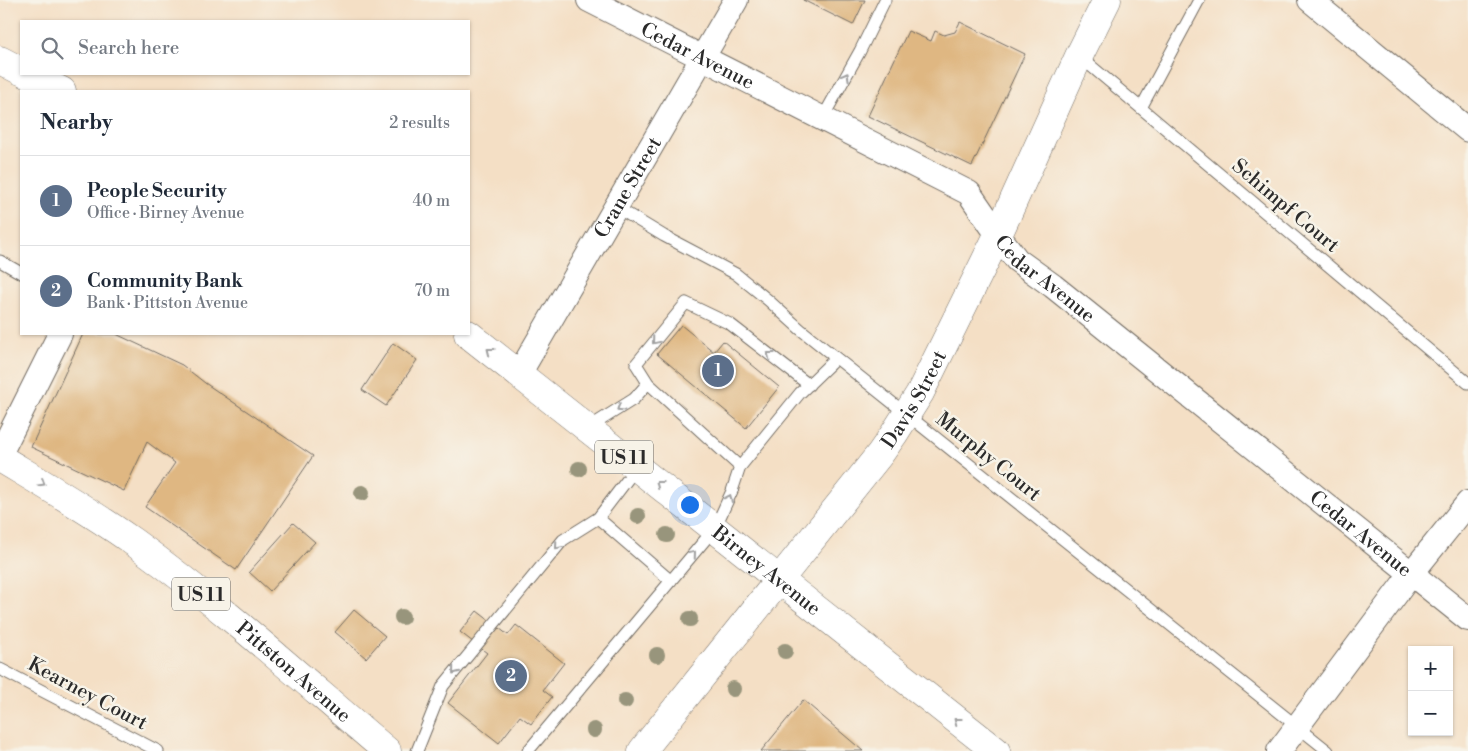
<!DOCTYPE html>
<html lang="en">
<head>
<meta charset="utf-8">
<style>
	body { margin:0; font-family:"Libre Bodoni",serif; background:#f2f2f3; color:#1f2937 }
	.controls { position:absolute; right:15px; bottom:15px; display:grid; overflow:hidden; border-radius:0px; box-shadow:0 1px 4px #0004 }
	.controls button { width:45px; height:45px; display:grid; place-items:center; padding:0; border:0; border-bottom:1px solid #e0e1e3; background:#fff; color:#1f2937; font:25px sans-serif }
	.you { position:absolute; left:689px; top:504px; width:18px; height:18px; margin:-12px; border:4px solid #fff; border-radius:50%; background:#1a73e8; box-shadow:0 0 0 8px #1a73e833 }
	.badge { display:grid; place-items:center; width:32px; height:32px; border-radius:50%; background:#c8321e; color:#fff; font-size:16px; font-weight:700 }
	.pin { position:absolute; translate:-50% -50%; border:2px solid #fff; box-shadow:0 1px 5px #0006 }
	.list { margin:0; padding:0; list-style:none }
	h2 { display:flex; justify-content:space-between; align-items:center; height:65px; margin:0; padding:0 20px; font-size:21px }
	h2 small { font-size:16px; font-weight:400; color:#747a83 }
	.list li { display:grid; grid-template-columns:32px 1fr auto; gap:15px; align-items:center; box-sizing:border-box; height:90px; padding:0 20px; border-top:1px solid #e0e1e3 }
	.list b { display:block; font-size:19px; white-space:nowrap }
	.list p { margin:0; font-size:16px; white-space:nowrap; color:#747a83 }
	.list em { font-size:16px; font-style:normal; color:#747a83 }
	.icon { flex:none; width:28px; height:28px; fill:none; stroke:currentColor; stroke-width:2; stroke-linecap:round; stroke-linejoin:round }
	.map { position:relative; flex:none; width:1468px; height:751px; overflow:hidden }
	.search { position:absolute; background:#fff; box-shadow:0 1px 4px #0004; left:20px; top:20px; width:450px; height:55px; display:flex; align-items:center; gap:12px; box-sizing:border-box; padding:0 18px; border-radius:0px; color:#747a83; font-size:19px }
	.panel { position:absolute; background:#fff; box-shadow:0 1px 4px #0004; left:20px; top:90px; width:450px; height:245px; border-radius:0px }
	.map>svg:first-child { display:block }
</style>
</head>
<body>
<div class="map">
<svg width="1468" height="751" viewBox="0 0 1468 751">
	<rect width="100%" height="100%" fill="#f7f3e8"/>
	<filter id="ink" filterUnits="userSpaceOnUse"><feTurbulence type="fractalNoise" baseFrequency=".02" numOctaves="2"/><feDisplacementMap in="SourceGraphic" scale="10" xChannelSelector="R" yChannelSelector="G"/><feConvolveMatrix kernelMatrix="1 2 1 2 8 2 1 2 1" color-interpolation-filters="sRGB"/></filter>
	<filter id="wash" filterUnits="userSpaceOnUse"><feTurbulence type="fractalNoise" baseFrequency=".0096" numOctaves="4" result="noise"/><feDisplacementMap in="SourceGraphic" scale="20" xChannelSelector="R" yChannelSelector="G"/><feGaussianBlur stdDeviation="1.12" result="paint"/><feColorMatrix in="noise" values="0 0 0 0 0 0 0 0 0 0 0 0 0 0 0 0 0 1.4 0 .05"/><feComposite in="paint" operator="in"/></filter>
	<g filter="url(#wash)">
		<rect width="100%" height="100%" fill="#f4dfc5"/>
		<g id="blocks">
			<!-- building -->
			<path fill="#dfb782" d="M 803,0 L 865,0 L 853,25 Z
				M 960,22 L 1025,54 L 972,166 L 868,116 L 908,31 L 931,41 L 935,31 L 944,35 L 955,32 Z
				M 681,325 L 714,352 L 723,341 L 779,387 L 746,428 L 657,354 Z
				M 83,334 L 116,334 L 182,365 L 205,383 L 313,456 L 236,570 L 145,507 L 175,463 L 147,442 L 124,491 L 31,447 Z
				M 393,343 L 417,360 L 386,406 L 362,390 Z
				M 293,523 L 315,542 L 270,591 L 249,572 Z
				M 354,610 L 385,636 L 366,658 L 335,632 Z
				M 477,611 L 508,635 L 516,625 L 564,663 L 543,690 L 552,697 L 531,724 L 520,716 L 499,743 L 448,703 L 487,653 L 460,632 Z
				M 803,700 L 863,751 L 761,751 Z"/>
		</g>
	</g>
	<g filter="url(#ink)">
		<use href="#blocks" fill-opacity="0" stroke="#716a61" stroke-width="1"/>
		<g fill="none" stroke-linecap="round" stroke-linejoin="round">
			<defs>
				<path id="lane" d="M 1079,56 L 1468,383
					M 1141,108 L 1199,0
					M 822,119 L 860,51 L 885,0
					M 616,207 L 664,236 L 736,274 L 768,300 L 800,329 L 1328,751
					M 0,261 L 21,273
					M 588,428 L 634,399 L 648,383
					M 740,467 L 648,383 L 636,364 L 686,303 L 730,324 L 809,385
					M 598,518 L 671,581
					M 0,669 L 158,751
					M 417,751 L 443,686 L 563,540 L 598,518 L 637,467
					M 528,751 L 715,528 L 732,491 L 740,467 L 800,393 L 836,358"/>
				<g id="street">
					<path id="s1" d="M 589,0 L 969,193 L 998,235 L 1017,260 L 1053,286 L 1468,619"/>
					<path d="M 1310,0 L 1468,130"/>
					<path id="s2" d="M 519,374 L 736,0"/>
					<path d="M 0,454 L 60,334"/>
					<path d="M 1279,751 L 1411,574 L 1468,503"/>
				</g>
				<g id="primary">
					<path d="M 0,60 L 21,71"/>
					<path d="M 27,74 L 62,91"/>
					<path id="s3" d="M 468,334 L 996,751"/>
					<path id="s4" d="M 0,458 C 45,485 90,511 132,541 C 221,605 303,680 387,751"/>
					<path id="s5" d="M 642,751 L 880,454 L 894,434 L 920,393 L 998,235 L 1079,56 L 1107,0"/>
				</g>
			</defs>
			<!-- lane casing -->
			<use href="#lane" stroke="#716a61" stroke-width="13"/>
			<!-- street casing -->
			<use href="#street" stroke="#716a61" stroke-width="26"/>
			<!-- primary casing -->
			<use href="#primary" stroke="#716a61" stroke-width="29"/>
			<!-- lane -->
			<use href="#lane" stroke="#fff" stroke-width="11"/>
			<!-- street -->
			<use href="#street" stroke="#fff" stroke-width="24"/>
			<!-- primary -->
			<use href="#primary" stroke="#fff" stroke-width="28"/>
		</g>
		<!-- trees -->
		<g fill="#98957b">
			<circle cx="579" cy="469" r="8"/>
			<circle cx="362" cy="493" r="8"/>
			<circle cx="638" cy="516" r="8"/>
			<circle cx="667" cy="535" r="8"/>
			<circle cx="402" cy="617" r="8"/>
			<circle cx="690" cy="619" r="8"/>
			<circle cx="785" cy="651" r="8"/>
			<circle cx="657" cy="655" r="8"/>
			<circle cx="733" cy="689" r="8"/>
			<circle cx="625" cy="701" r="8"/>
			<circle cx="594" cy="730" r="8"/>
		</g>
		<!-- one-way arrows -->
		<defs><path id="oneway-chevron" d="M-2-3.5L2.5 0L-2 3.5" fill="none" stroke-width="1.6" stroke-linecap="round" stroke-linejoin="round" transform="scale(1.25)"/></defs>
		<g stroke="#a0a0a0">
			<use href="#oneway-chevron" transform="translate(846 76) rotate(-61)"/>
			<use href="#oneway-chevron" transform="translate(655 341) rotate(130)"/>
			<use href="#oneway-chevron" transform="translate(490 351) rotate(-142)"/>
			<use href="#oneway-chevron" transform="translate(770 355) rotate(-143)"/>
			<use href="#oneway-chevron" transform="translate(620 408) rotate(148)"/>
			<use href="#oneway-chevron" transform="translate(42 483) rotate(31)"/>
			<use href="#oneway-chevron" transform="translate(659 484) rotate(-142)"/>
			<use href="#oneway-chevron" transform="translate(729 498) rotate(-65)"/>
			<use href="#oneway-chevron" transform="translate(558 546) rotate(130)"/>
			<use href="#oneway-chevron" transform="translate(693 554) rotate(-50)"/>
			<use href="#oneway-chevron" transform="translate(455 671) rotate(129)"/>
			<use href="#oneway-chevron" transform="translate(957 721) rotate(-142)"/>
		</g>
	</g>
	<g text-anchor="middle" stroke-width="5" stroke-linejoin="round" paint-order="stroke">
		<!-- shield labels -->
		<g fill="#f7f3e8" stroke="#686764" stroke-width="1">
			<rect x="595" y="440.5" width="58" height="33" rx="4"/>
			<rect x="172" y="577.5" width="58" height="33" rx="4"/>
		</g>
		<g font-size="19" font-weight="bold" fill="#2b2b2b">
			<text x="624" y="464">US 11</text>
			<text x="201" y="601">US 11</text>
		</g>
		<!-- street labels -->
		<g font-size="20" fill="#2b2b2b" stroke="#f7f3e8">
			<text dy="7" stroke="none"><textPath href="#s1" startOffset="122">Cedar Avenue</textPath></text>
			<text dy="7" stroke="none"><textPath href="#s2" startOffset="216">Crane Street</textPath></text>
			<text transform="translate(1286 205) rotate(40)" y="7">Schimpf Court</text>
			<text dy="7" stroke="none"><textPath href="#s1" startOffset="542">Cedar Avenue</textPath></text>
			<text dy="7" stroke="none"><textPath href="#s5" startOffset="445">Davis Street</textPath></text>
			<text transform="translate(989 456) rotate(39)" y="7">Murphy Court</text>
			<text dy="7" stroke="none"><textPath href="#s1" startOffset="948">Cedar Avenue</textPath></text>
			<text dy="7" stroke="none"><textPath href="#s3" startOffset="381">Birney Avenue</textPath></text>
			<text dy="7" stroke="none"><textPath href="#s4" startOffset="364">Pittston Avenue</textPath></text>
			<text transform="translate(88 693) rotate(28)" y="7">Kearney Court</text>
		</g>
	</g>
</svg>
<div class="controls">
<button>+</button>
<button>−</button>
</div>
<div class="you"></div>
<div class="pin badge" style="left:718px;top:371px;background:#5c6f8a">1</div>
<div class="pin badge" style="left:511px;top:676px;background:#5c6f8a">2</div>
<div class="search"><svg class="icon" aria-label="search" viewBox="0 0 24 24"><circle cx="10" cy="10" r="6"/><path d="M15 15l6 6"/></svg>Search here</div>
<section class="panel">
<h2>Nearby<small>2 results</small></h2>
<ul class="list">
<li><span class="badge" style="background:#5c6f8a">1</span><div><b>People Security</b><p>Office · Birney Avenue</p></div><em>40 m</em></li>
<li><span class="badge" style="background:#5c6f8a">2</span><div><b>Community Bank</b><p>Bank · Pittston Avenue</p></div><em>70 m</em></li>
</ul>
</section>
</div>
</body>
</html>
